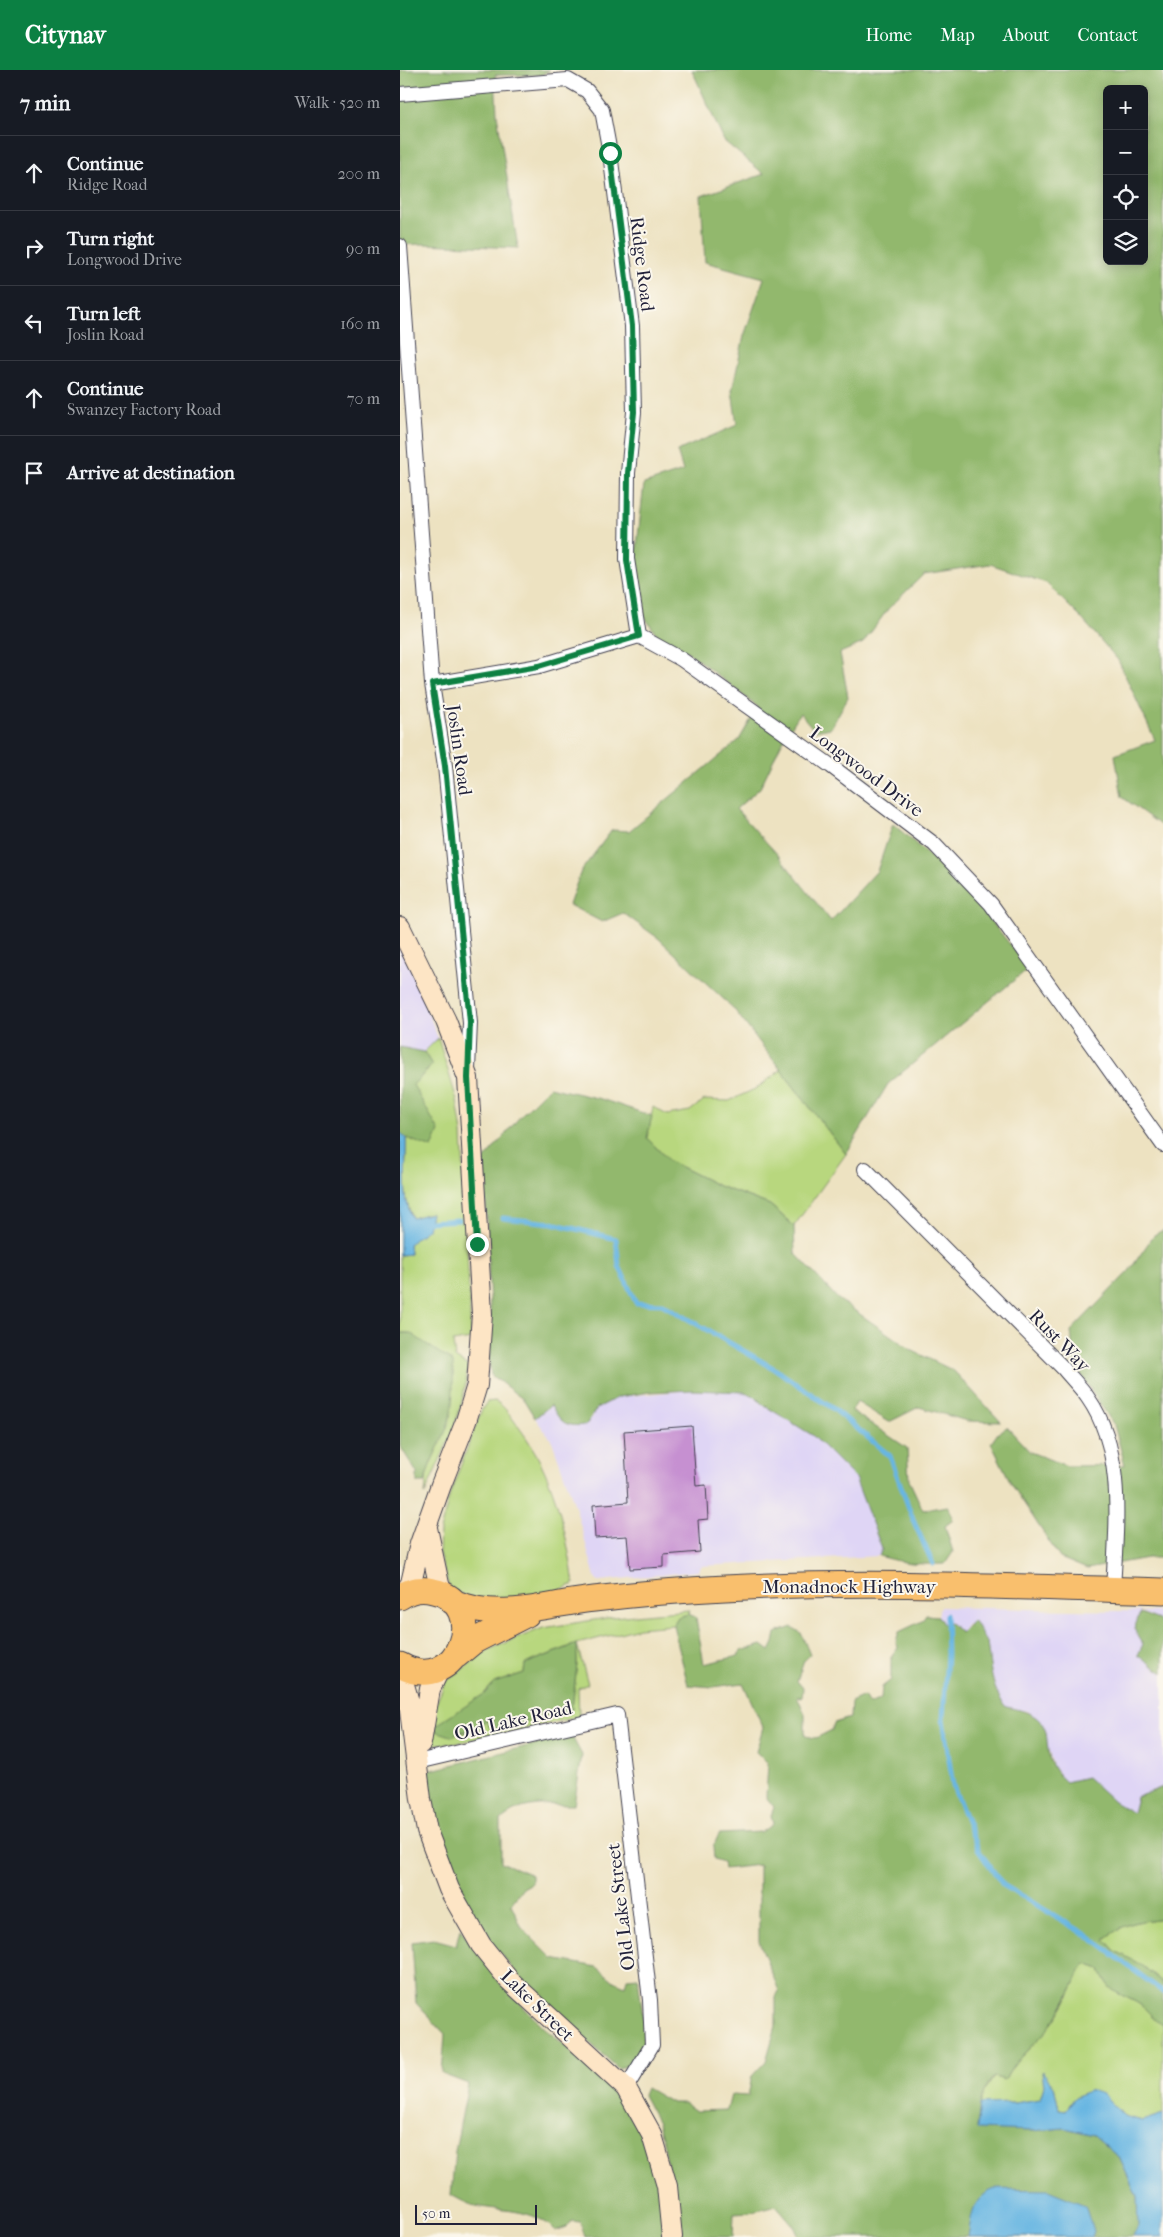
<!DOCTYPE html>
<html lang="en">
<head>
<meta charset="utf-8">
<style>
	body { margin:0; font-family:"IM FELL French Canon",serif; background:#242831; color:#f1f3f6 }
	.controls { position:absolute; right:15px; top:15px; display:grid; overflow:hidden; border-radius:8px; box-shadow:0 2px 12px #0003 }
	.controls button { width:45px; height:45px; display:grid; place-items:center; padding:0; border:0; border-bottom:1px solid #363941; background:#171b24; color:#f1f3f6; font:25px sans-serif }
	.scale { position:absolute; left:15px; bottom:12px; width:122px; box-sizing:border-box; padding-left:5px; border:2px solid #22223b; border-top:0; font-size:14px; line-height:18px; white-space:nowrap; color:#22223b; -webkit-text-stroke:4px #fbf7ec; paint-order:stroke }
	.stop { position:absolute; width:15px; height:15px; margin:-11px; border:4px solid #0b8043; border-radius:50%; background:#fff }
	.stop.end { background:#0b8043; border-color:#fff; box-shadow:0 1px 5px #0008 }
	.list { margin:0; padding:0; list-style:none }
	h2 { display:flex; justify-content:space-between; align-items:center; height:65px; margin:0; padding:0 20px; font-size:21px }
	h2 small { font-size:16px; font-weight:400; color:#9ea1a6 }
	.list li { display:grid; grid-template-columns:32px 1fr auto; gap:15px; align-items:center; box-sizing:border-box; height:75px; padding:0 20px; border-top:1px solid #363941 }
	.list b { display:block; font-size:19px; white-space:nowrap }
	.list p { margin:0; font-size:16px; white-space:nowrap; color:#9ea1a6 }
	.list em { font-size:16px; font-style:normal; color:#9ea1a6 }
	.icon { flex:none; width:28px; height:28px; fill:none; stroke:currentColor; stroke-width:2; stroke-linecap:round; stroke-linejoin:round }
	.map { position:relative; flex:none; width:763px; height:2167px; overflow:hidden }
	header { display:flex; align-items:center; gap:30px; box-sizing:border-box; height:70px; padding:0 25px; background:#0b8043; color:#fff }
	header strong { font-size:24px }
	nav { display:flex; gap:28px; margin-inline-start:auto; font-size:18px }
	main { display:flex }
	aside { flex:1; background:#171b24 }
	.map>svg:first-child { display:block }
</style>
</head>
<body>
<header>
<strong>Citynav</strong>
<nav><a>Home</a><a>Map</a><a>About</a><a>Contact</a></nav>
</header>
<main>
<aside>
<h2>7 min<small>Walk · 520 m</small></h2>
<ul class="list">
<li><svg class="icon" aria-label="ahead" viewBox="0 0 24 24"><path d="M12 20V5M6 11l6-6 6 6"/></svg><div><b>Continue</b><p>Ridge Road</p></div><em>200 m</em></li>
<li><svg class="icon" aria-label="right" viewBox="0 0 24 24"><path d="M7 20v-9h11M14 6l5 5-5 5"/></svg><div><b>Turn right</b><p>Longwood Drive</p></div><em>90 m</em></li>
<li><svg class="icon" aria-label="left" viewBox="0 0 24 24"><path d="M17 20v-9H6M10 6l-5 5 5 5"/></svg><div><b>Turn left</b><p>Joslin Road</p></div><em>160 m</em></li>
<li><svg class="icon" aria-label="ahead" viewBox="0 0 24 24"><path d="M12 20V5M6 11l6-6 6 6"/></svg><div><b>Continue</b><p>Swanzey Factory Road</p></div><em>70 m</em></li>
<li><svg class="icon" aria-label="arrive" viewBox="0 0 24 24"><path d="M6 21V4h12l-3 4 3 4H6"/></svg><div><b>Arrive at destination</b></div></li>
</ul>
</aside>
<div class="map">
<svg width="763" height="2167" viewBox="0 0 763 2167">
	<rect width="100%" height="100%" fill="#fbf7ec"/>
	<filter id="ink" filterUnits="userSpaceOnUse"><feTurbulence type="fractalNoise" baseFrequency=".02" numOctaves="2"/><feDisplacementMap in="SourceGraphic" scale="10" xChannelSelector="R" yChannelSelector="G"/><feConvolveMatrix kernelMatrix="1 2 1 2 8 2 1 2 1" color-interpolation-filters="sRGB"/></filter>
	<filter id="wash" filterUnits="userSpaceOnUse"><feTurbulence type="fractalNoise" baseFrequency=".0096" numOctaves="4" result="noise"/><feDisplacementMap in="SourceGraphic" scale="20" xChannelSelector="R" yChannelSelector="G"/><feGaussianBlur stdDeviation="1.12" result="paint"/><feColorMatrix in="noise" values="0 0 0 0 0 0 0 0 0 0 0 0 0 0 0 0 0 1.4 0 .05"/><feComposite in="paint" operator="in"/></filter>
	<g filter="url(#wash)">
		<rect width="100%" height="100%" fill="#ede2c1"/>
		<!-- built -->
		<path fill="#dfd5f5" d="M 0,875 L 12,901 L 38,968 L 24,982 L 0,977 Z
			M 292,1320 L 344,1322 L 357,1328 L 363,1334 L 412,1365 L 455,1408 L 482,1479 L 479,1486 L 301,1496 L 299,1501 L 199,1511 L 196,1510 L 175,1436 L 152,1371 L 135,1348 L 152,1335 L 192,1348 L 196,1338 L 219,1327 Z
			M 540,1537 L 763,1542 L 763,1555 L 759,1550 L 741,1542 L 734,1559 L 743,1574 L 738,1585 L 763,1603 L 763,1717 L 737,1727 L 733,1743 L 714,1732 L 687,1707 L 666,1713 L 653,1697 L 647,1675 L 646,1661 L 627,1641 L 606,1637 L 597,1626 L 590,1596 L 587,1572 L 567,1554 L 561,1563 L 550,1553 L 543,1554 L 538,1546 Z"/>
		<!-- green -->
		<path fill="#b8d77e" stroke="#6d7c5c" fill-rule="evenodd" d="M 38,968 L 57,1030 L 62,1063 L 71,1269 L 53,1272 L 55,1288 L 68,1296 C 63,1347 44,1379 25,1424 L 27,1402 L 49,1351 L 10,1263 L 0,1263 L 0,1185 L 10,1184 L 9,1174 L 28,1152 L 30,1144 L 12,1148 L 5,1127 L 6,1068 L 13,1015 L 32,995 L 24,982 Z
			M 381,1000 L 446,1084 L 394,1156 L 370,1135 L 319,1116 L 269,1091 L 247,1068 L 253,1037 L 267,1045 L 290,1041 L 304,1030 L 329,1031 L 357,1018 Z
			M 95,1331 C 106,1337 111,1347 118,1356 C 153,1402 166,1458 174,1514 L 158,1521 L 90,1535 L 50,1520 L 39,1484 L 40,1461 L 50,1424 L 82,1339 L 87,1332 Z
			M 289,1540 L 288,1544 L 278,1547 L 273,1555 L 239,1558 L 177,1574 L 188,1614 L 178,1618 L 179,1647 L 53,1674 L 32,1674 L 29,1651 L 45,1612 L 88,1580 L 143,1558 L 213,1547 ZM 176,1574 L 177,1594 L 172,1639 L 97,1659 L 86,1649 L 67,1663 L 57,1662 L 63,1639 L 84,1624 L 94,1613 L 124,1603 L 125,1594 Z
			M 763,1848 L 763,1913 L 743,1896 L 714,1880 L 705,1869 C 729,1850 734,1853 763,1848 Z
			M 686,1894 L 700,1899 C 710,1926 718,1921 739,1934 C 748,1940 754,1950 763,1955 L 763,2044 L 742,2051 L 724,2046 L 703,2024 L 675,2027 L 666,2040 L 659,2039 L 654,2016 L 642,2002 L 644,2016 L 640,2029 L 615,2033 L 580,2034 L 580,2028 L 594,2007 L 605,2010 C 615,1989 632,1977 647,1960 C 657,1948 667,1931 673,1917 C 678,1908 678,1901 686,1894 Z"/>
		<!-- forest -->
		<path fill="#92b86d" stroke="#5a6d54" fill-rule="evenodd" d="M 0,0 L 150,0 L 141,5 L 95,5 L 97,44 L 118,178 L 23,174 L 0,175 Z
			M 292,0 L 763,0 L 763,757 L 722,727 L 715,685 L 755,670 L 718,590 L 683,550 L 646,513 L 590,494 L 524,504 L 488,539 L 463,573 L 440,583 L 448,627 L 431,658 L 415,661 L 400,643 L 381,674 L 360,718 L 336,739 L 378,785 L 431,851 L 477,801 L 493,754 L 559,811 L 629,898 L 488,1014 L 446,1084 L 333,938 L 258,868 L 223,843 L 202,852 L 169,835 L 181,801 L 212,760 L 229,761 L 339,670 L 358,637 L 288,582 L 264,575 L 244,546 L 235,493 L 244,414 L 283,401 L 277,381 L 337,355 L 332,321 L 344,266 L 364,208 L 305,192 L 301,126 L 364,104 L 324,71 ZM 707,19 L 744,19 L 744,191 L 707,191 Z
			M 0,977 L 24,982 L 32,995 L 13,1015 L 39,1061 L 32,1078 L 6,1068 C 7,1095 1,1123 12,1148 L 31,1143 L 28,1159 L 9,1174 L 10,1184 L 0,1185 Z
			M 149,1017 L 201,1029 L 252,1046 L 247,1068 L 269,1091 L 319,1116 L 370,1135 L 394,1156 L 395,1183 L 438,1229 L 513,1281 L 554,1301 L 601,1352 L 567,1351 L 519,1337 L 489,1352 L 457,1332 L 452,1341 L 507,1378 L 509,1410 L 523,1440 L 548,1436 L 553,1450 L 545,1456 L 553,1482 L 545,1494 C 522,1495 501,1493 479,1486 L 482,1479 L 455,1408 L 412,1365 L 362,1334 L 357,1328 L 344,1322 L 292,1320 L 250,1322 L 219,1327 L 197,1338 L 186,1355 C 165,1357 161,1353 151,1335 L 135,1348 L 124,1330 L 91,1305 L 89,1292 L 91,1261 L 84,1090 L 122,1044 Z
			M 763,1160 L 763,1488 L 747,1488 L 687,1499 L 660,1488 L 612,1415 L 591,1373 L 598,1363 L 607,1357 L 630,1382 L 667,1396 L 725,1395 L 714,1355 L 674,1294 L 671,1261 L 729,1201 L 754,1165 Z
			M 0,1263 L 10,1263 L 53,1292 C 53,1311 54,1332 49,1351 C 43,1373 28,1391 25,1413 L 17,1413 L 17,1403 L 0,1376 Z
			M 740,1543 L 759,1550 L 763,1555 L 763,1603 L 738,1585 L 743,1574 L 734,1559 Z
			M 288,1544 L 296,1548 L 304,1594 L 338,1586 L 341,1581 L 362,1575 L 370,1581 L 374,1573 L 376,1563 L 392,1557 L 401,1563 L 410,1585 L 404,1591 L 397,1611 L 403,1618 L 402,1627 L 397,1626 L 405,1644 L 405,1666 L 416,1668 L 432,1660 L 434,1653 L 450,1648 L 451,1632 L 464,1626 L 469,1634 L 481,1629 L 482,1617 L 491,1610 L 491,1587 L 498,1578 L 496,1571 L 499,1562 L 522,1551 L 526,1545 L 538,1546 L 543,1554 L 550,1553 L 561,1563 L 573,1550 C 579,1557 580,1565 587,1572 C 590,1595 591,1619 606,1637 C 622,1640 642,1644 646,1663 C 648,1674 647,1687 653,1697 C 656,1703 662,1708 666,1712 L 687,1707 L 714,1732 L 733,1743 L 737,1727 L 763,1717 L 763,1848 C 734,1853 729,1850 705,1869 L 714,1880 L 743,1896 L 763,1913 L 763,1955 C 754,1950 748,1940 739,1934 C 718,1921 710,1926 700,1899 L 686,1894 C 678,1901 678,1908 673,1917 C 666,1931 657,1948 647,1960 C 632,1977 615,1989 605,2010 L 594,2007 C 579,2024 580,2037 577,2058 L 631,2061 L 665,2058 L 694,2065 L 719,2087 L 737,2126 L 739,2156 L 733,2167 L 399,2167 L 394,2156 L 376,2135 L 349,2142 L 334,2143 L 333,2167 L 280,2167 L 264,2075 L 258,2053 L 243,2025 L 246,2018 L 272,2033 L 284,2033 L 296,2041 L 327,2040 L 331,2025 L 348,2026 L 352,2006 L 366,1991 L 376,1956 L 376,1927 L 379,1921 L 359,1871 L 359,1795 L 324,1799 L 323,1792 L 314,1789 L 313,1777 L 319,1764 L 361,1762 L 373,1754 L 371,1746 L 374,1737 L 366,1727 L 368,1693 L 356,1682 L 363,1657 L 343,1613 L 313,1617 L 288,1615 L 273,1555 L 278,1547 Z
			M 177,1574 L 177,1594 L 172,1639 L 97,1659 L 90,1658 L 86,1649 L 79,1661 L 57,1662 L 54,1667 L 36,1661 L 35,1656 L 84,1624 L 94,1613 L 124,1603 L 125,1594 Z
			M 171,1665 L 182,1685 L 174,1735 C 148,1735 121,1731 101,1750 L 101,1792 L 132,1805 L 132,1813 L 123,1818 L 111,1834 L 122,1858 L 153,1889 L 197,1897 L 214,1911 L 225,1916 L 227,1908 L 238,1907 L 245,1963 L 241,1979 L 231,1995 L 218,1998 L 127,1917 L 96,1878 L 57,1816 L 32,1742 L 28,1701 Z
			M 60,1859 L 100,1913 L 144,1958 L 193,1998 L 215,2024 L 240,2061 L 263,2126 L 264,2167 L 185,2167 L 180,2152 L 172,2151 L 167,2157 L 155,2161 C 135,2137 99,2142 72,2135 C 65,2133 57,2128 51,2125 L 55,2081 L 68,2014 L 42,2004 L 45,1964 L 16,1933 L 12,1872 L 34,1869 L 56,1875 Z"/>
		<!-- water -->
		<path fill="#68b6e2" stroke="#456c8e" d="M 0,1062 L 6,1068 C 7,1094 1,1124 12,1148 L 31,1143 L 28,1159 L 9,1174 L 10,1184 L 0,1185 Z
			M 642,2001 L 654,2016 L 659,2039 L 666,2040 L 675,2027 L 690,2020 L 703,2024 L 724,2046 L 742,2051 L 763,2044 L 763,2167 L 733,2167 L 738,2156 L 737,2126 L 719,2087 L 694,2065 L 665,2058 L 631,2061 L 577,2059 L 580,2034 L 615,2033 L 640,2029 L 644,2016 Z
			M 595,2119 L 648,2120 L 685,2135 L 693,2161 L 691,2167 L 568,2167 C 572,2145 571,2128 595,2119 Z"/>
		<g fill="none" stroke-linecap="round" stroke-linejoin="round">
			<!-- stream -->
			<path stroke="#68b6e2" stroke-width="5" d="M 103,1148 L 152,1153 L 216,1169 L 219,1196 L 236,1233 L 262,1234 L 375,1299 L 435,1340 L 490,1386 L 514,1452 L 533,1494
				M 28,1152 L 59,1150
				M 546,1545 L 547,1584 L 543,1649 L 553,1716 L 579,1781 L 603,1815 L 687,1865 L 763,1922"/>
		</g>
		<g id="blocks">
			<!-- building -->
			<path fill="#c690d1" d="M 292,1356 L 296,1416 L 306,1415 L 308,1449 L 298,1450 L 300,1482 L 264,1485 L 264,1497 L 230,1499 L 227,1466 L 195,1468 L 193,1435 L 228,1432 L 224,1361 Z"/>
		</g>
	</g>
	<g filter="url(#ink)">
		<use href="#blocks" fill-opacity="0" stroke="#403f4f" stroke-width="1"/>
		<g fill="none" stroke-linecap="round" stroke-linejoin="round">
			<defs>
				<path id="street" d="M 0,24 L 168,10 L 187,21 L 202,40 L 210,83 L 232,256 L 234,342 L 228,403 L 227,489 L 239,566
					M 0,176 L 32,614 L 45,696 L 70,953 L 68,1000
					M 32,614 L 139,596 L 239,566 L 281,589 L 431,696 L 534,774 L 591,834 L 763,1075
					M 465,1099 L 663,1298 C 671,1308 681,1317 688,1328 C 726,1382 716,1458 713,1520
					M 17,1692 L 217,1645 L 250,1930 L 252,1975 L 226,2018"/>
				<path id="secondary" d="M 0,857 L 46,951 L 68,1008 L 82,1244 L 77,1315 L 66,1351 L 41,1415 L 20,1474 L 11,1513 L 4,1524
					M 27,1458 L 39,1514 L 43,1525
					M 0,1601 L 9,1632 L 21,1729 L 27,1761 L 49,1819 L 81,1875 L 109,1910 L 226,2018 L 252,2065 L 267,2116 L 272,2167
					M 21,1673 L 30,1619 L 40,1598"/>
				<path id="highway" d="M 0,1527 C 10,1520 22,1518 33,1521 C 91,1532 59,1629 0,1595
					M 53,1532 C 101,1552 145,1534 194,1529 C 237,1524 281,1520 325,1518 C 471,1510 617,1517 763,1521
					M 56,1586 L 74,1571 L 127,1544"/>
			</defs>
			<!-- street casing -->
			<use href="#street" stroke="#403f4f" stroke-width="16"/>
			<!-- secondary casing -->
			<use href="#secondary" stroke="#403f4f" stroke-width="22"/>
			<!-- highway casing -->
			<use href="#highway" stroke="#403f4f" stroke-width="27"/>
			<!-- street -->
			<use href="#street" stroke="#fff" stroke-width="14"/>
			<!-- secondary -->
			<use href="#secondary" stroke="#fde5c5" stroke-width="20"/>
			<!-- highway -->
			<use href="#highway" stroke="#f9bf6d" stroke-width="25"/>
		</g>
	</g>
	<g fill="none" stroke-linecap="round" stroke-linejoin="round" filter="url(#ink)">
		<!-- route -->
		<path stroke="#0b8043" stroke-width="6" d="M 77,1174 L 68,1008 L 70,952 L 45,696 L 32,614 L 139,596 L 239,566 L 227,490 L 228,403 L 234,342 L 232,256 L 210,83"/>
	</g>
	<g text-anchor="middle" stroke-width="4" stroke-linejoin="round" paint-order="stroke">
		<!-- street labels -->
		<g font-size="19" fill="#22223b" stroke="#fbf7ec">
			<text transform="translate(243 194) rotate(83)" y="7">Ridge Road</text>
			<text transform="translate(60 680) rotate(82)" y="7">Joslin Road</text>
			<text transform="translate(467 701) rotate(37)" y="7">Longwood Drive</text>
			<text transform="translate(660 1270) rotate(46)" y="7">Rust Way</text>
			<text x="449" y="1523">Monadnock Highway</text>
			<text transform="translate(113 1650) rotate(-13)" y="7">Old Lake Road</text>
			<text transform="translate(220 1837) rotate(-97)" y="7">Old Lake Street</text>
			<text transform="translate(138 1935) rotate(44)" y="7">Lake Street</text>
		</g>
	</g>
</svg>
<div class="controls">
<button>+</button>
<button>−</button>
<button><svg class="icon" aria-label="locate" viewBox="0 0 24 24"><circle cx="12" cy="12" r="6"/><path d="M12 2v4M12 18v4M2 12h4M18 12h4"/></svg></button>
<button><svg class="icon" aria-label="layers" viewBox="0 0 24 24"><path d="M12 4l9 5-9 5-9-5zM3 14l9 5 9-5"/></svg></button>
</div>
<div class="scale">50 m</div>
<div class="stop" style="left:210px;top:83px"></div>
<div class="stop end" style="left:77px;top:1174px"></div>
</div>
</main>
</body>
</html>
